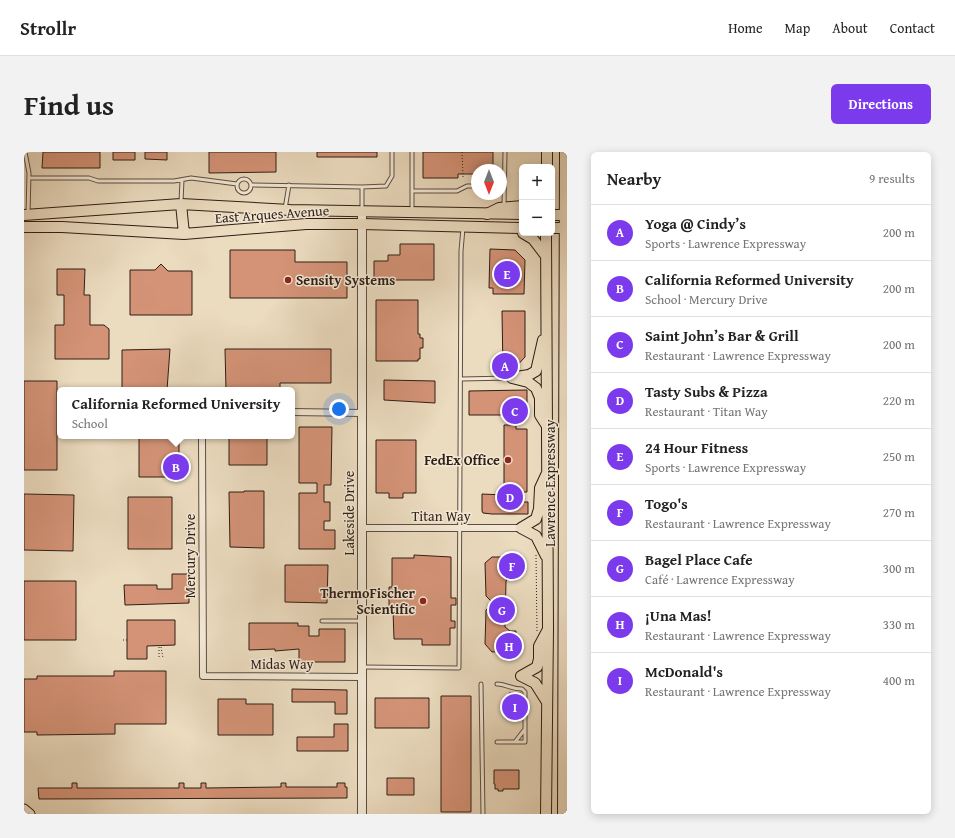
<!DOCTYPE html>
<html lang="en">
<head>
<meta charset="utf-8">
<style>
	body { margin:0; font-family:"Gentium Book Plus",serif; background:#f2f2f2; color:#222 }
	.controls { position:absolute; right:12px; top:12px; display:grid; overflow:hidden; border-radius:6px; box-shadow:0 2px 10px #0003 }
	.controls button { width:36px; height:36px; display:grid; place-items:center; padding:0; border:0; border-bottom:1px solid #e0e0e0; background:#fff; color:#222; font:20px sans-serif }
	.compass { position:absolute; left:447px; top:12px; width:36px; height:36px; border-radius:50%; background:#fff; box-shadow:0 2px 10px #0003; rotate:180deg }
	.you { position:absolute; left:315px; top:257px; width:14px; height:14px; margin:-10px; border:3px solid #fff; border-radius:50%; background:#1a73e8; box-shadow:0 0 0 6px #1a73e833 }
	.badge { display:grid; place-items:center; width:26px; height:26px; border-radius:50%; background:#7c3aed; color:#fff; font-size:13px; font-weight:700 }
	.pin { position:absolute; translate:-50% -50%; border:2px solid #fff; box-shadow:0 1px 4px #0006 }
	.popup { position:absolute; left:33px; top:235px; width:238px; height:52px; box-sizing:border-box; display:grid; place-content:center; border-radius:6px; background:#fff; filter:drop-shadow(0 1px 3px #0005); font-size:13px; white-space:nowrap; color:#767676 }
	.popup b { font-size:15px; color:#222 }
	.popup::after { content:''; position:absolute; left:50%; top:100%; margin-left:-8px; border:8px solid transparent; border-top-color:#fff }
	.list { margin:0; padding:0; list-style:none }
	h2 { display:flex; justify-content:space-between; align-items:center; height:52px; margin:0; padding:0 16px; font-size:17px }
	h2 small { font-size:13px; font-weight:400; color:#767676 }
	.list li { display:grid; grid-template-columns:26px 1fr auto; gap:12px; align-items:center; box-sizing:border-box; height:56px; padding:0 16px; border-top:1px solid #e0e0e0 }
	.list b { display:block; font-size:15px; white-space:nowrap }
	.list p { margin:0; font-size:13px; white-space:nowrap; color:#767676 }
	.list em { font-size:13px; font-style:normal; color:#767676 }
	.map { position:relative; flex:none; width:543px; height:662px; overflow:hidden; border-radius:6px }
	header { display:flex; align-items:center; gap:24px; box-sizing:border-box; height:56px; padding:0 20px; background:#fff; border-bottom:1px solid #e0e0e0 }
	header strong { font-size:19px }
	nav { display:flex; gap:22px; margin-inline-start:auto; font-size:14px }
	.intro { display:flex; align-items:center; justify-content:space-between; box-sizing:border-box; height:96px; padding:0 24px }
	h1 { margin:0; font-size:28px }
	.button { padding:10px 18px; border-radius:6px; background:#7c3aed; color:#fff; font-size:14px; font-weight:700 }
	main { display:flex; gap:24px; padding:0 24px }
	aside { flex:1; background:#fff; border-radius:6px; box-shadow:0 2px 10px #0003 }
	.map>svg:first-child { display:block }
</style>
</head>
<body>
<header>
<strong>Strollr</strong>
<nav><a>Home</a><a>Map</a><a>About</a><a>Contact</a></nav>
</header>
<div class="intro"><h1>Find us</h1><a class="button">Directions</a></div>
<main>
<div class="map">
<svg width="543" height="662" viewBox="0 0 543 662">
	<rect width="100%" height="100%" fill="#ebdbbf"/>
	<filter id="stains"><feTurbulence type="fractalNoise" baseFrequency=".005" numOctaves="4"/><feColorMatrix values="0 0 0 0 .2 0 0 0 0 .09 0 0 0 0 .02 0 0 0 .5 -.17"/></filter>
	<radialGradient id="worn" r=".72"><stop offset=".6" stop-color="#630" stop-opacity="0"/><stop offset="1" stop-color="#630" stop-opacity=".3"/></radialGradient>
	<!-- building -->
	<path fill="#d49377" stroke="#2f1e15" d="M 19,0 L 76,0 L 76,16 L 18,16 Z
		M 89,0 L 111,0 L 111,8 L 89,8 Z
		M 121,0 L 143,0 L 143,8 L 121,7 Z
		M 185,0 L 252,0 L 252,20 L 185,21 Z
		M 293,0 L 353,0 L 353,5 L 293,5 Z
		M 399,0 L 469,0 L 469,18 L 453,18 L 453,22 L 434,22 L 434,26 L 399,26 Z
		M 376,92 L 410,92 L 410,128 L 350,128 L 350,109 L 364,109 L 364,103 L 376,103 Z
		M 466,97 L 491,98 L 501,108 L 500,142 L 469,142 L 469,136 L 465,136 Z
		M 206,98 L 271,98 L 271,110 L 323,110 L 323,146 L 206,146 Z
		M 137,112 L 144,119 L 168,119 L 168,163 L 106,163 L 106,118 L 131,118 Z
		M 33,117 L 61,117 L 60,143 L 66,143 L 66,173 L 80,173 L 85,177 L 85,207 L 31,207 L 31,173 L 40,173 L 40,143 L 33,143 Z
		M 352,148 L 394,148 L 394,182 L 396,182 L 396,186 L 399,186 L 399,196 L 396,196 L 396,207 L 394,207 L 394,209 L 352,209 Z
		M 478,159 L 501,159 L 501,205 L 489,218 L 479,219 Z
		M 146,197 L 143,238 L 98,238 L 98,198 Z
		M 201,197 L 307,197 L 307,231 L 256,231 L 256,238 L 202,238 Z
		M 360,228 L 411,229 L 411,251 L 360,248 Z
		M 0,229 L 33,229 L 33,318 L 0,318 Z
		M 503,238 L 503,253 L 494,253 L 494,263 L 445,263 L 445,239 Z
		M 480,273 L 488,273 L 492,274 L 492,277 L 503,277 L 503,340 L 496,340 L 495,350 L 504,350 L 504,362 L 468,362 L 459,361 L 458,359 L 458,342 L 480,343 Z
		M 275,275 L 308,275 L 307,333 L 300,333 L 300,350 L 306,350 L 306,369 L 300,369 L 300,378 L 311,378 L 311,397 L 275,397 L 275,341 L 293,341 L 293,331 L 275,331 Z
		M 115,284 L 155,284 L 155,325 L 115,325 Z
		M 205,284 L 243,284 L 243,313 L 205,313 Z
		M 352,288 L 392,288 L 392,341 L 379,341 L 379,346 L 365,346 L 365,341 L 352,341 Z
		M 220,339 L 240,339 L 240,396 L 206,395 L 205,340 L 220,340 Z
		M 0,342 L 50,343 L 49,399 L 0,398 Z
		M 104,345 L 148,345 L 148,397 L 104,397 Z
		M 390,403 L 427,405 L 427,446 L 432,446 L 432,453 L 427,453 L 427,469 L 431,469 L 431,476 L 426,476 L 426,493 L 398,493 L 398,487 L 370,487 L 369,458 L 365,458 L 365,435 L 368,435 L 368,406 L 390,406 Z
		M 468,405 L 486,405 L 492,411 L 492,425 L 485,425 L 482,429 L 481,475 L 486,479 L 492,479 L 491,493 L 485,499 L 468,500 L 461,492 L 462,458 L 467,453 L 467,449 L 462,444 L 461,411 Z
		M 261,413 L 304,413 L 303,451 L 261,450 Z
		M 148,422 L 165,422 L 165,451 L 101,453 L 100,433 L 133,433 L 133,437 L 148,437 Z
		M 0,429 L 52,429 L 52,488 L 0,488 Z
		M 103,468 L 151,468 L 151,493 L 123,494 L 123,507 L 103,507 Z
		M 225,471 L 274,471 L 274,474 L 285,474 L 285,484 L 295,484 L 295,477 L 321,477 L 321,510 L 275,510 L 275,497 L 251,499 L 251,497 L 225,498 Z
		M 90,519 L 142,519 L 142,572 L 91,572 L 91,582 L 13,583 L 13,580 L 0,580 L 0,527 L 13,527 L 13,524 L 90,524 Z
		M 268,537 L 323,538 L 323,562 L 311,562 L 311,550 L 268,550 Z
		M 485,541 L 497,541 L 498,560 L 482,560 L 482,545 L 485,545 Z
		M 417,544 L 447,544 L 447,660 L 417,660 Z
		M 351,546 L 405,546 L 405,576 L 351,576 Z
		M 194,547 L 222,547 L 222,552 L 249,552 L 249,583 L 194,583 Z
		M 310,572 L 324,572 L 324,599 L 273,599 L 273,585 L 310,585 Z
		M 470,618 L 495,618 L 495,637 L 479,637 L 479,639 L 474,639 L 474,637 L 471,637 L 471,632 L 470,632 Z
		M 363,626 L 390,626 L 390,643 L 363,643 Z
		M 48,631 L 53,631 L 53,636 L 155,636 L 155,631 L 160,631 L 160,636 L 177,636 L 177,631 L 182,631 L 182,636 L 257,635 L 257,631 L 262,631 L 262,635 L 313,635 L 313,631 L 321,631 L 321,635 L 323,635 L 323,646 L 15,647 L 14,636 L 48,636 Z"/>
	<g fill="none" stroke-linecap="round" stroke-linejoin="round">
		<defs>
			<path id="service" d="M 1,0 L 5,21 L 4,62
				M 5,26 L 65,26 L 74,29 L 150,29 L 167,26 L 213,32
				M213 34a7 7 0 1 1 14 0a7 7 0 1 1-14 0Z
				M 227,33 L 338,35 L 362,34 L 368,24 L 368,0
				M 388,39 L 388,0
				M 157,50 L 158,28
				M 480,54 L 481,0
				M 261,57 L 265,33
				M 338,57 L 338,35
				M 388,59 L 388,39 L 433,39 L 443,34 L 453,34
				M 437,227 L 486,226
				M 298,469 L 338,469
				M 339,515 L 435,516 L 437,99 L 439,76
				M 457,532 L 459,662
				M 473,532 C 482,532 486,537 498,537 L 501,540 L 501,577 L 491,590 L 473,590
				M 491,590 L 501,590 L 501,577"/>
			<path id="minor" d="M 268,260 L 338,261
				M 178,284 L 179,524 L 338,525
				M 338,376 L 497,376"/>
			<path id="tertiary" d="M 338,59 L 338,662"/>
			<path id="secondary" d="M 0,657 L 6,662"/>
			<path id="primary" d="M 157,52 L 160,82
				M 0,63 L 157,52 L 266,58 L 498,62
				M 528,63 L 543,63
				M 0,75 L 38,75 L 160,82 L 282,72 L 338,72 L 498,76
				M 528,76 L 543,76"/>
			<path id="trunk" d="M 523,15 L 523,0
				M 463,62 L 475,56 L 498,54
				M 499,81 L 509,87 L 522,104
				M 492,225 L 505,223 L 512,219 L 519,188
				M 488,226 L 504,230 L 512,236 L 516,246 L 516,263 L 523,274
				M 497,376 L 512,367 L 515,357 L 516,336 L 522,323
				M 497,376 L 512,384 L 522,404
				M 497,524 L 513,515 L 515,507 L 515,494 L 523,479
				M 497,524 L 511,531 L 523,550
				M 522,662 L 524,477 L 522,81
				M 539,662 L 541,0"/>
		</defs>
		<!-- service casing -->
		<use href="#service" stroke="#5e4d40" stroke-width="5"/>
		<!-- minor casing -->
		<use href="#minor" stroke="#5e4d40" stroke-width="8"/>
		<!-- tertiary casing -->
		<use href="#tertiary" stroke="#5e4d40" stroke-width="10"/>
		<!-- secondary casing -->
		<use href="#secondary" stroke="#2f1e15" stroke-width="11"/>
		<!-- primary casing -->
		<use href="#primary" stroke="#2f1e15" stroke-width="12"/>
		<!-- trunk casing -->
		<use href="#trunk" stroke="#2f1e15" stroke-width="12"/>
		<!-- path -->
		<path stroke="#2f1e15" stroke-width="1" stroke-dasharray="1 2" stroke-linecap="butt" d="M 438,0 L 439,25
			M 512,403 L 513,480
			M 99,488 L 103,488
			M 135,495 L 135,506
			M 137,495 L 139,506"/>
		<!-- service -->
		<use href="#service" stroke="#f2e8d5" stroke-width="3"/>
		<!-- minor -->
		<use href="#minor" stroke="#f2e8d5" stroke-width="6"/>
		<!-- tertiary -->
		<use href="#tertiary" stroke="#f2e8d5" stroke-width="8"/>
		<!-- secondary -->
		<use href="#secondary" stroke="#f2e8d5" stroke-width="9"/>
		<!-- primary -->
		<use href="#primary" stroke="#ebdbbf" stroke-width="10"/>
		<!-- trunk -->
		<use href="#trunk" stroke="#ebdbbf" stroke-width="10"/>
	</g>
	<!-- markers -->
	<g fill="#8f2418" stroke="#f2e8d5" stroke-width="1.5">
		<circle cx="264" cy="128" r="4"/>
		<circle cx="484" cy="308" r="4"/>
		<circle cx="399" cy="449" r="4"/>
	</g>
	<g text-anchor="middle" stroke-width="3" stroke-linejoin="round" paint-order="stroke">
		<!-- street labels -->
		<g font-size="14" fill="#2f1e15" stroke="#f2e8d5">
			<text transform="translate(248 62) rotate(-4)" y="5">East Arques Avenue</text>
			<text transform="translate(526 331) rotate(-90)" y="5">Lawrence Expressway</text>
			<text transform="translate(325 361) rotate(-90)" y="5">Lakeside Drive</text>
			<text x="417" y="369">Titan Way</text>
			<text transform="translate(166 404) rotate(-90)" y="5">Mercury Drive</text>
			<text x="258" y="517">Midas Way</text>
		</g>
		<!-- poi labels -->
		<g font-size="14" font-weight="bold" fill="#2f1e15" stroke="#f2e8d5" text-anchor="end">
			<text x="272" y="133" text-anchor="start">Sensity Systems</text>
			<text x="476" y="313">FedEx Office</text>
			<text x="391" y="446">ThermoFischer<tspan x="391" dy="16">Scientific</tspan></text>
		</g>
	</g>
	<rect width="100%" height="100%" filter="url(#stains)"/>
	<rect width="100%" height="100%" fill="url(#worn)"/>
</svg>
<div class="controls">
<button>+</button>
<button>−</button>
</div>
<svg class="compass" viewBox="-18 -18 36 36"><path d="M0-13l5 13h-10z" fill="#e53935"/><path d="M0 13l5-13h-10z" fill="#767676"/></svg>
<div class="you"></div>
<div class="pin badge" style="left:481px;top:214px">A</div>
<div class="pin badge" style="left:152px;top:315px">B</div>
<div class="popup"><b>California Reformed University</b>School</div>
<div class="pin badge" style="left:491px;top:259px">C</div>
<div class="pin badge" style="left:486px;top:345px">D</div>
<div class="pin badge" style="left:483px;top:122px">E</div>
<div class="pin badge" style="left:488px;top:414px">F</div>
<div class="pin badge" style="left:478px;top:458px">G</div>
<div class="pin badge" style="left:485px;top:494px">H</div>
<div class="pin badge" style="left:491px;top:555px">I</div>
</div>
<aside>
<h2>Nearby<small>9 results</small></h2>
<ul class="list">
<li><span class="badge">A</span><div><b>Yoga @ Cindy’s</b><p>Sports · Lawrence Expressway</p></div><em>200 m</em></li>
<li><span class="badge">B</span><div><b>California Reformed University</b><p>School · Mercury Drive</p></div><em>200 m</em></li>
<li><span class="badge">C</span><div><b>Saint John’s Bar &amp; Grill</b><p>Restaurant · Lawrence Expressway</p></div><em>200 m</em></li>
<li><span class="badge">D</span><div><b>Tasty Subs &amp; Pizza</b><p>Restaurant · Titan Way</p></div><em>220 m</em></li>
<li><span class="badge">E</span><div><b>24 Hour Fitness</b><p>Sports · Lawrence Expressway</p></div><em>250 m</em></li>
<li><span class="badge">F</span><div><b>Togo's</b><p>Restaurant · Lawrence Expressway</p></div><em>270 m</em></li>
<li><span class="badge">G</span><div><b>Bagel Place Cafe</b><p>Café · Lawrence Expressway</p></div><em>300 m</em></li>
<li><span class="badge">H</span><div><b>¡Una Mas!</b><p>Restaurant · Lawrence Expressway</p></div><em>330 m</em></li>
<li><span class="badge">I</span><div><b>McDonald's</b><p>Restaurant · Lawrence Expressway</p></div><em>400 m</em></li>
</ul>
</aside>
</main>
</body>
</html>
